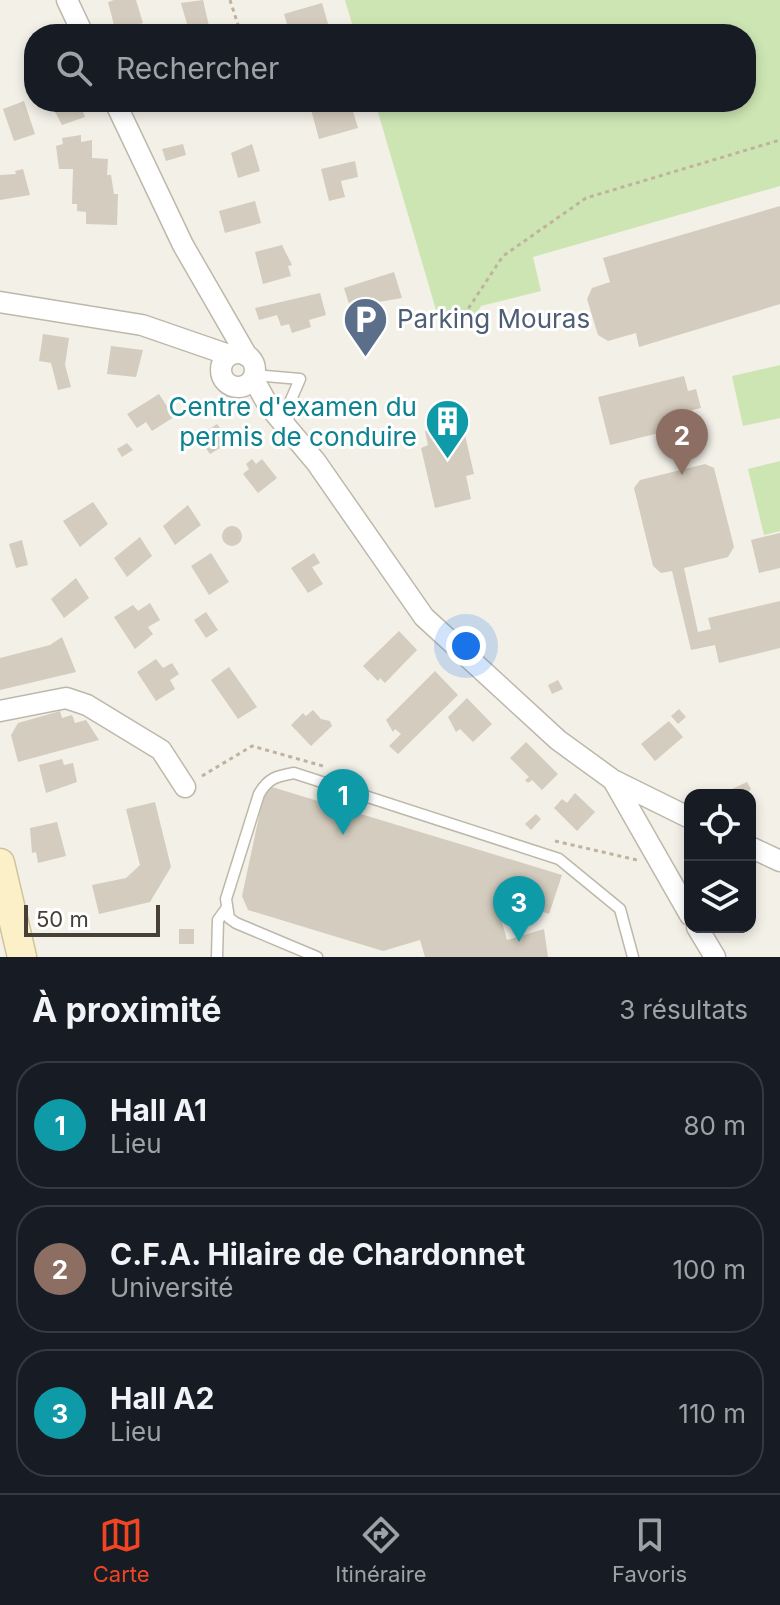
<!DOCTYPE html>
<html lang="fr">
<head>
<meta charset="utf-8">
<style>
	body { margin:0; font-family:Inter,sans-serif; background:#242831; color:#f1f3f6 }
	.controls { position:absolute; right:24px; bottom:24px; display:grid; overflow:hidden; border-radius:16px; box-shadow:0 4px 12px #0003 }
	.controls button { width:72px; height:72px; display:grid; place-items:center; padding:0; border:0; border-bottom:2px solid #363941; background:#171b24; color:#f1f3f6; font:40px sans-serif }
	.scale { position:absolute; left:24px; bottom:20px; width:136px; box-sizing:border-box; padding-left:8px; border:4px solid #464037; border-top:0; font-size:22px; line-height:28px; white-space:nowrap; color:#464037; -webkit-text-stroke:6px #fff; paint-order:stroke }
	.you { position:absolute; left:466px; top:646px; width:28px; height:28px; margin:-20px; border:6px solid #fff; border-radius:50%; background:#1a73e8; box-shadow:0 0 0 12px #1a73e833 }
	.badge { display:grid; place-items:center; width:52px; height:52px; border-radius:50%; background:#ef4523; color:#fff; font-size:26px; font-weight:700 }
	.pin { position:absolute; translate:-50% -66px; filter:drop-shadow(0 2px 4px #0008) }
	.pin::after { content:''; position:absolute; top:42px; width:28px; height:24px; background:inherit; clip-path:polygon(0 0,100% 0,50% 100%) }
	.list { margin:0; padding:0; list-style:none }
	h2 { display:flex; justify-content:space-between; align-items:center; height:104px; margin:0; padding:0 32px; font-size:34px }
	h2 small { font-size:26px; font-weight:400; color:#9ea1a6 }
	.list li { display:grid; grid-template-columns:52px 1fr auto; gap:24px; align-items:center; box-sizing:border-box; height:128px; margin:0 16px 16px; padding:0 16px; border:2px solid #363941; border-radius:32px }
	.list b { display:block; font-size:30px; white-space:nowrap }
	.list p { margin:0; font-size:26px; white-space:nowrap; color:#9ea1a6 }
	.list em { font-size:26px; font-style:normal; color:#9ea1a6 }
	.icon { flex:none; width:44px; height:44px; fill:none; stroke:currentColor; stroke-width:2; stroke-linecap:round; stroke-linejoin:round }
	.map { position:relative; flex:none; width:780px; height:957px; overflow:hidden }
	.search { position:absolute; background:#171b24; box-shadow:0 4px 12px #0003; left:24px; right:24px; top:24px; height:88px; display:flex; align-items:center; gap:20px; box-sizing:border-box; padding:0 28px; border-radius:32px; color:#9ea1a6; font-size:30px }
	.sheet { height:536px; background:#171b24 }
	nav { display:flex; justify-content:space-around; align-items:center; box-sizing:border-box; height:112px; border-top:2px solid #363941; background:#171b24; font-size:22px; color:#9ea1a6 }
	nav a { display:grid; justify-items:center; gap:4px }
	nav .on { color:#ef4523 }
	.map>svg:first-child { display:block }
</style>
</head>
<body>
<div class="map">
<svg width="780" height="957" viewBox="0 0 780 957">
	<rect width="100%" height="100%" fill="#f3f0e8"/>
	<!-- green -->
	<path fill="#cde5b3" d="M 345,0 L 780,0 L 780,186 L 533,257 L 541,291 L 481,306 L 472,322 L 436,310 L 375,102 L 746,102 L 746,34 L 355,34 Z
		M 780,365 L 780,418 L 743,426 L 732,376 Z
		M 780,461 L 780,531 L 764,535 L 748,469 Z"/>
	<!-- building -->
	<path fill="#d4ccbe" d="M 114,0 L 136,0 L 143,23 L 116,33 L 108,2 Z
		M 203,0 L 209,26 L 189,31 L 181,3 Z
		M 322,3 L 331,34 L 290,34 L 284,14 Z
		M 24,101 L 35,134 L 14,141 L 3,109 Z
		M 50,102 L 79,102 L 85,117 L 62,125 Z
		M 309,102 L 350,102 L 358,128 L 319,139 Z
		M 81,135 L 81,142 L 92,140 L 92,158 L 108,159 L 107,175 L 111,175 L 114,194 L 118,194 L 117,225 L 86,224 L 86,212 L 77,211 L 77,204 L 72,204 L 73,169 L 59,169 L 56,146 L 63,144 L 62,138 Z
		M 183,144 L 186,155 L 166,161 L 162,149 Z
		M 252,144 L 260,171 L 238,178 L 231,153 Z
		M 355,161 L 358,177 L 341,181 L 345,197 L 329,201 L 321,169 Z
		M 23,169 L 30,195 L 0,200 L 0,175 L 16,174 L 15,171 Z
		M 255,201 L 261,223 L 225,233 L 219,211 Z
		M 780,206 L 780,304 L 639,347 L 636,333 L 608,341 L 598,335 L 587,299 L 592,288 L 610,282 L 603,258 Z
		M 282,245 L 292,265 L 288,266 L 291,276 L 263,284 L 255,252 Z
		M 394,272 L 402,298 L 350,307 L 344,288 Z
		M 320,293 L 326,315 L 309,320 L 311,327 L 292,333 L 289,324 L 281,326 L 277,315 L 259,320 L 255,308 Z
		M 43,334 L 69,338 L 65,365 L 71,387 L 58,390 L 51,363 L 39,361 Z
		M 111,346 L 143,350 L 136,377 L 107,374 Z
		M 684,376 L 688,391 L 696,389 L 701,408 L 692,410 L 696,424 L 610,445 L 598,397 Z
		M 159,394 L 174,417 L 152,431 L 146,422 L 137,428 L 127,414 Z
		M 462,422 L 474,474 L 466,476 L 471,499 L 435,508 L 421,448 L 428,445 L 425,431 Z
		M 217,424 L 230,442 L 210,454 L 198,437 Z
		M 127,443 L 133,450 L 122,457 L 117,449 Z
		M 252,459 L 256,464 L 262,459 L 277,478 L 258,493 L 243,474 L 249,469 L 246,464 Z
		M 705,464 L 714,468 L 734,547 L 728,557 L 684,568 L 698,632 L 711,629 L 708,618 L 780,601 L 780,648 L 719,663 L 715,645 L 691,650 L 672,571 L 661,573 L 653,566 L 634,488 L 640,480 Z
		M 93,502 L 108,524 L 80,547 L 63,521 Z
		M 188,505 L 201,525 L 175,545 L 163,526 Z
		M222 536a10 10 0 1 1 20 0a10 10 0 1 1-20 0Z
		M 780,533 L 780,568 L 759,573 L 751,540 Z
		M 140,537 L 152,556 L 127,577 L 114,558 Z
		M 22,540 L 28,565 L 16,568 L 9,544 Z
		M 211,553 L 229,582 L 209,595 L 191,566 Z
		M 314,553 L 320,563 L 312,567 L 323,584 L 308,593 L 291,568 Z
		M 76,578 L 89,598 L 64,618 L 51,599 Z
		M 150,603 L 160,620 L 148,627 L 153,634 L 135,649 L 114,617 L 133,605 L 138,611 Z
		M 206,612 L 218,630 L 206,638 L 194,620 Z
		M 399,631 L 417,650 L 385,683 L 380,678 L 378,681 L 363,666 Z
		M 62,637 L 76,672 L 0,690 L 0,658 L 50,645 Z
		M 156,659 L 163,668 L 172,663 L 179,674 L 170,680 L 175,689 L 156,701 L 137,672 Z
		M 229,667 L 257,707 L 238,719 L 211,680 Z
		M 435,671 L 458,695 L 398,754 L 389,746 L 401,734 L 395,729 L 393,732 L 386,720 Z
		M 558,680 L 563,689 L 552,694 L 548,685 Z
		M 467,698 L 492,724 L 473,742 L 460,729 L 456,732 L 448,717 Z
		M 679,709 L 686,717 L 678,724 L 671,716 Z
		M 313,710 L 321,719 L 330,721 L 332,726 L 311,746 L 291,725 L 303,713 L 306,716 Z
		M 60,711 L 62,718 L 72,715 L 75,723 L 86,720 L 99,740 L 18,762 L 11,735 L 18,723 Z
		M 669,721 L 683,737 L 655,761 L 641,744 Z
		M 526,742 L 558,774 L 542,790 L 532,780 L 528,783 L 525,780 L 529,777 L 510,758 Z
		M 62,759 L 64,765 L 73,763 L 77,782 L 46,793 L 39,765 Z
		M 747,782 L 751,789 L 746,795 L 729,795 L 732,789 Z
		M 272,787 L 562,875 L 549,914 L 523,905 L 521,912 L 501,918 L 507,940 L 544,929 L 548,957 L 425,957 L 420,940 L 383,951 L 248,910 L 242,896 L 264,793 Z
		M 575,793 L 595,812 L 577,831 L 554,808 L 562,799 L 567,803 Z
		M 155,802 L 171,867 L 150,902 L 99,914 L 92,885 L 126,878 L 140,865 L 126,809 Z
		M 536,814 L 541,819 L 531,830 L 525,824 Z
		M 57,822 L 66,856 L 38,863 L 36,852 L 32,853 L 30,828 Z
		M 179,929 L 194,929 L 194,944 L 179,944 Z"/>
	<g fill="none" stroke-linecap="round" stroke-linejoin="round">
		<defs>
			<path id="service" d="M 254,375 L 300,379
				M 288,424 L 290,402 L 300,379
				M 217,957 L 218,920 L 226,909
				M 317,957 L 236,923 L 229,918 L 226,899 L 259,794 C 268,778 277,776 294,773 L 559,859 L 620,909 L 633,957"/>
			<path id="minor" d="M 67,0 L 83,34
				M 115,102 L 183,245 L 247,356
				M 0,302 L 142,325 L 229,355
				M221 370a17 17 0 1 1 34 0a17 17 0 1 1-34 0Z
				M 253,378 L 268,405 L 316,462 L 424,617 L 558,740 L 613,780 L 690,915
				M 0,711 L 66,698 L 87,705 L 161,750 L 185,787
				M 613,780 L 690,818
				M 750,847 L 780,861
				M 697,927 L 715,957"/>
			<path id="secondary" d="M 0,863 L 22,957"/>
		</defs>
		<!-- service casing -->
		<use href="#service" stroke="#beb8ab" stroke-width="13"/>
		<!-- minor casing -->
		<use href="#minor" stroke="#beb8ab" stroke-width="23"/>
		<!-- secondary casing -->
		<use href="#secondary" stroke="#d0c399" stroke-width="31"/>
		<!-- path -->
		<path stroke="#bfb39d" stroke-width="3" stroke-dasharray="4 4" stroke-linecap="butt" d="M 230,0 L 241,34
			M 464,315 L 503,256 L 586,198 L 780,140
			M 202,776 L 252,746 L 323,766
			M 555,841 L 637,860"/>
		<!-- service -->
		<use href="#service" stroke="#fff" stroke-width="10"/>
		<!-- minor -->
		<use href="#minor" stroke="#fff" stroke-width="20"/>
		<!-- secondary -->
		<use href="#secondary" stroke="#fcf0c9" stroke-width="28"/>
	</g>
	<!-- icons -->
	<defs>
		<symbol id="parking-pin" viewBox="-11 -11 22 30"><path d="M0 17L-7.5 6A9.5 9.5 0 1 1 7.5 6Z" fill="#5c6f8a" stroke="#fff"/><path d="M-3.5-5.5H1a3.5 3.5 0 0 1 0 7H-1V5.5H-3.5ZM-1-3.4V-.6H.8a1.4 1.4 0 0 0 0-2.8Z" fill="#fff"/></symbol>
		<symbol id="building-pin" viewBox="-11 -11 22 30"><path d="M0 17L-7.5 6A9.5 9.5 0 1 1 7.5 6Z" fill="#0f9aa8" stroke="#fff"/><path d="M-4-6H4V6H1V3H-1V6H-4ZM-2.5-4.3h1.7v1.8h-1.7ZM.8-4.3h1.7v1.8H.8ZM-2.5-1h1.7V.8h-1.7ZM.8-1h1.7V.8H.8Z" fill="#fff"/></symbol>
	</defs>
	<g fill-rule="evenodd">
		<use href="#parking-pin" x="340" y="294" width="51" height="69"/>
		<use href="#building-pin" x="422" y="396" width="51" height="69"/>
	</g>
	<g text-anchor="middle" stroke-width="6" stroke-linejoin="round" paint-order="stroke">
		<!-- service labels -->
		<g font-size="26" fill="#4e5e75" stroke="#fff" text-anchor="start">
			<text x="397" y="328">Parking Mouras</text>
		</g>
		<!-- culture labels -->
		<g font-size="26" fill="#0d838f" stroke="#fff" text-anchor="end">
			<text x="417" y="416">Centre d'examen du<tspan x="417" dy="30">permis de conduire</tspan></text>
		</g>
	</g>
</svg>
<div class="controls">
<button><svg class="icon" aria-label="locate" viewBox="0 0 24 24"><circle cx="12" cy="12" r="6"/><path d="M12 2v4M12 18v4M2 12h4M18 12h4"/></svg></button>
<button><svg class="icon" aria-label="layers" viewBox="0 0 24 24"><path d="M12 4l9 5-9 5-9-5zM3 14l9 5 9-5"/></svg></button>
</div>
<div class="scale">50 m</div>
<div class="you"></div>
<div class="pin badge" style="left:343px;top:835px;background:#0f9aa8">1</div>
<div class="pin badge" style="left:682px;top:475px;background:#8d6e63">2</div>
<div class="pin badge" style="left:519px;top:942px;background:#0f9aa8">3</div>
<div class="search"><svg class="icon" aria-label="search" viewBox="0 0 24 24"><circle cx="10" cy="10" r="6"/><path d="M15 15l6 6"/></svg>Rechercher</div>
</div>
<section class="sheet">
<h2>À proximité<small>3 résultats</small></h2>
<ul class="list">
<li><span class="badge" style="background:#0f9aa8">1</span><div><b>Hall A1</b><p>Lieu</p></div><em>80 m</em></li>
<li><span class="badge" style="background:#8d6e63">2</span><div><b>C.F.A. Hilaire de Chardonnet</b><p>Université</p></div><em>100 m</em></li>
<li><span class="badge" style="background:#0f9aa8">3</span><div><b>Hall A2</b><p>Lieu</p></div><em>110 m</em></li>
</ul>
</section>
<nav>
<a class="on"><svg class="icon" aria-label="map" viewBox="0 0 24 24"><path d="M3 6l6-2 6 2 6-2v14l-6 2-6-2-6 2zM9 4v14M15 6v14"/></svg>Carte</a>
<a><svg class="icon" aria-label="directions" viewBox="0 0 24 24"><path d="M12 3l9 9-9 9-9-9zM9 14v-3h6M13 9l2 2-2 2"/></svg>Itinéraire</a>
<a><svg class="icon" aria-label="saved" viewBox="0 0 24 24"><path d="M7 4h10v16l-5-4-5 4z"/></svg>Favoris</a>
</nav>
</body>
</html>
